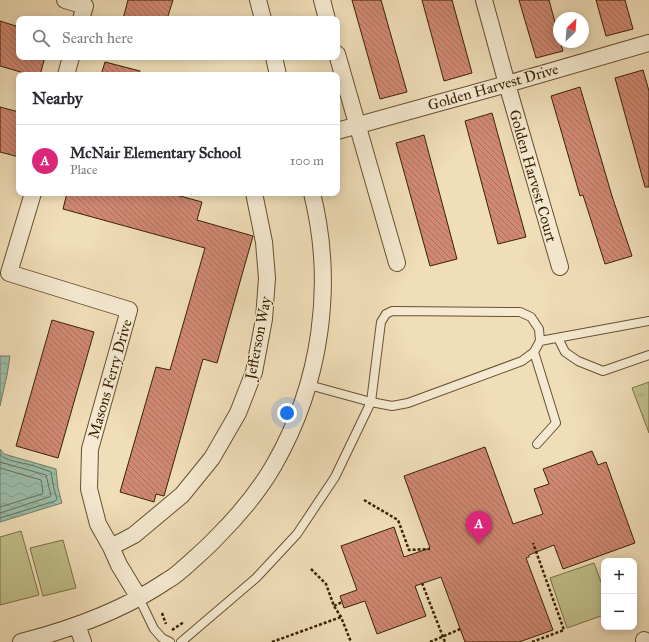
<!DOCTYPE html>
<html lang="en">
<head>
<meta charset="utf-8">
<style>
	body { margin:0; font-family:"IM FELL Great Primer",serif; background:#f7f7f7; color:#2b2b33 }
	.controls { position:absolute; right:12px; bottom:12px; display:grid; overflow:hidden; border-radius:8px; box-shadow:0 2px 10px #0003 }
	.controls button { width:36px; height:36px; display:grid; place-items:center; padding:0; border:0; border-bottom:1px solid #e1e1e2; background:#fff; color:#2b2b33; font:20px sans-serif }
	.compass { position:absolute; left:553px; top:12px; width:36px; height:36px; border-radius:50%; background:#fff; box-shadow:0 2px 10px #0003; rotate:25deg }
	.you { position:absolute; left:287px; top:413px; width:14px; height:14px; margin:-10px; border:3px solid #fff; border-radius:50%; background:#1a73e8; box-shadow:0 0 0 6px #1a73e833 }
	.badge { display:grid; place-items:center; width:26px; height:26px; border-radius:50%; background:#db2777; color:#fff; font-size:13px; font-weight:700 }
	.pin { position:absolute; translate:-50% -33px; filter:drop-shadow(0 1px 2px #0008) }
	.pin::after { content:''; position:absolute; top:21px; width:14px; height:12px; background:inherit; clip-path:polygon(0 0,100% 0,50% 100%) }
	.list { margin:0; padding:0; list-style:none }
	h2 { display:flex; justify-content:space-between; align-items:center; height:52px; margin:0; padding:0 16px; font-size:17px }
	h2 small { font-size:13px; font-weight:400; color:#7c7c81 }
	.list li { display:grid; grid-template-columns:26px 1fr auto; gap:12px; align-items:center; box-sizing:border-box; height:72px; padding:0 16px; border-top:1px solid #e1e1e2 }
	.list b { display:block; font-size:15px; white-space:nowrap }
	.list p { margin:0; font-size:13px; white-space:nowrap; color:#7c7c81 }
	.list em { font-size:13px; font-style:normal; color:#7c7c81 }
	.icon { flex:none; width:22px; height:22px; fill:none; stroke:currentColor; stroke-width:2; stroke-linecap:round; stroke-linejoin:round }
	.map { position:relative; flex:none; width:649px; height:642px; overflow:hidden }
	.search { position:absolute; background:#fff; box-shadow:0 2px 10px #0003; left:16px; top:16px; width:324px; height:44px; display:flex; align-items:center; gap:10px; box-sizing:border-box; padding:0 14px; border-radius:8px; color:#7c7c81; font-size:15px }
	.panel { position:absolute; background:#fff; box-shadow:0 2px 10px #0003; left:16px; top:72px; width:324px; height:124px; border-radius:8px }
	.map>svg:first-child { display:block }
</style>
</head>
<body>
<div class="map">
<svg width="649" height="642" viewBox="0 0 649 642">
	<defs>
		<pattern id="grass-tufts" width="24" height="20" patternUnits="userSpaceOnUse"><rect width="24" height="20" fill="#c0bf8a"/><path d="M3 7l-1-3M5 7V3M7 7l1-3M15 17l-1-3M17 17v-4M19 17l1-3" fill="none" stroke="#a6a475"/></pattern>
		<pattern id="water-waves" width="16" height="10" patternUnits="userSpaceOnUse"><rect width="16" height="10" fill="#9bbda9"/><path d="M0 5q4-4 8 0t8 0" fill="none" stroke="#86a290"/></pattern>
		<pattern id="building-back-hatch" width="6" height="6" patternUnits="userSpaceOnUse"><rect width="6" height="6" fill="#d08972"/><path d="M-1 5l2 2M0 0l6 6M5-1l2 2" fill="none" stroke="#aa705b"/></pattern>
	</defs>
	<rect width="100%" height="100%" fill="#f0deb8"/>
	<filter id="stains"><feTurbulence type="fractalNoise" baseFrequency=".005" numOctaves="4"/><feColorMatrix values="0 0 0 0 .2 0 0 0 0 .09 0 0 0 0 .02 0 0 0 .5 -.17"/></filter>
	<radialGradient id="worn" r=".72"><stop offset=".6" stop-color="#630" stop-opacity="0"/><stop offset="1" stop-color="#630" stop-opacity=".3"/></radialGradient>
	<!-- grass -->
	<path fill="url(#grass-tufts)" stroke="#7c7046" d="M 649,382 L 649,433 L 632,388 Z"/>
	<!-- park -->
	<path fill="#c0bf8a" stroke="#7c7046" d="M 21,531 L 39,595 L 0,605 L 0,537 Z
		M 63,540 L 76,588 L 43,596 L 30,548 Z
		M 594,563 L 604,590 L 604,615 L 567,628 L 550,578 Z"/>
	<!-- water -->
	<path fill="url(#water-waves)" stroke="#747f67" d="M 0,356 L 10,356 L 7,375 L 0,406 Z
		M 0,449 L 4,454 L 56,469 L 58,488 L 62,503 L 0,522 Z"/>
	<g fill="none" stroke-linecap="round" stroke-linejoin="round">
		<!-- shore -->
		<path stroke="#6a7056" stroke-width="1" d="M 0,455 C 7,461 18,462 27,464 C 35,466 43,469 51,472 L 54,489 L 57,499 L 55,501 L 0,518
			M 0,462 L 46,475 L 51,496 L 49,497 L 0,513
			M 0,468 L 41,480 L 43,492 L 42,494 L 0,507"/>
	</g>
	<!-- building -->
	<path fill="url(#building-back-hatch)" stroke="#392203" d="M 128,0 L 173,0 L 167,19 L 123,19 Z
		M 352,0 L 381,0 L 407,92 L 380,99 Z
		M 422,0 L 452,0 L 472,73 L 444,81 Z
		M 519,0 L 549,0 L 559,37 L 559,42 L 560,42 L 563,51 L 536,58 Z
		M 596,0 L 625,0 L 633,29 L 606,36 Z
		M 0,21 L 19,27 L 19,57 L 45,57 L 40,75 L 31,75 L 0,66 Z
		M 105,62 L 140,71 L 139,75 L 101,75 Z
		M 643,70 L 649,91 L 649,187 L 645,187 L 615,78 Z
		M 580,87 L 612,196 L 632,256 L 605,264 L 583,195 L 580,196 L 551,96 Z
		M 0,107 L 19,112 L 19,157 L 0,152 Z
		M 492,113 L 526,237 L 498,244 L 465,121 Z
		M 424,135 L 457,259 L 430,266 L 396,143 Z
		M 67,193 L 169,193 L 202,202 L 197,220 L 253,236 L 217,363 L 203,359 L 164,496 L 156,494 L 154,502 L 120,492 L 156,367 L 170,370 L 205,248 L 63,209 Z
		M 52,320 L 94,332 L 58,458 L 16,446 Z
		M 485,447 L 513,524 L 543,514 L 534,489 L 549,484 L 543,469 L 592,451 L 598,465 L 606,462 L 635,543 L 563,569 L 554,545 L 529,555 L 529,557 L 526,558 L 553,630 L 519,642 L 465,642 L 441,577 L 415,586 L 426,616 L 377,634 L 365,601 L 344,608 L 340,596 L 357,590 L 341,546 L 394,527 L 404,557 L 430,548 L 404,476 Z"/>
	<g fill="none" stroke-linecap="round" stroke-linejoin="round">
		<defs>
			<path id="service" d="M 558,338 L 565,352 L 578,361 L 603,371 L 649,355
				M 540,341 L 649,321
				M 534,352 L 556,423 L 537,444
				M 139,598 L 154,629 L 162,638 L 170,642
				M 181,642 L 256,578 L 297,534 L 335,477 L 371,402 L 381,322 L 386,314 L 392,311 L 520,312 L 531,317 L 539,329 L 540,341 L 534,352 L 522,361 L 408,403 L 392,406 L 371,402 L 309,385"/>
			<path id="minor" d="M 65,0 L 85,6 L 81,19
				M 258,0 L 263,19
				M 322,0 L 327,19
				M 484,0 L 507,84 L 560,267
				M 337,54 L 397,263
				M 274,57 L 278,75
				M 66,75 L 71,57
				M 337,131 L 507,84 L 649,43
				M 33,193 L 9,273 L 129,310 L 90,449 L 89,489 L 98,524 L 111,547 L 119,565 L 139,598
				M 111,547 L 134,535 L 182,495 L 212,458 L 238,413 L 254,372 L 264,319 L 267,278 L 264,242 L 254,193
				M 77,625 L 83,642
				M 644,640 L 645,642
				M 21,642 C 72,629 124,610 168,580 C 174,577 179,572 185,567 C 196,557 208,547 218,536 C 239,515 259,491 274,465 C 321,383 335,285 312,193"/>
		</defs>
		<!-- service casing -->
		<use href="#service" stroke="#675130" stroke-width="10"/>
		<!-- minor casing -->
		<use href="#minor" stroke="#675130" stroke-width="18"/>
		<!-- path -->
		<path stroke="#392203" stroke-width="2.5" stroke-dasharray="3 2" stroke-linecap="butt" d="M 364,500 L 398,520 L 409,550 L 430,549
			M 311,569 L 326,584 L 334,606 L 341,617 L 351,642
			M 422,583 L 445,642
			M 334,606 L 342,602
			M 162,613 L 166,624
			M 172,630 L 184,622
			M 272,642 L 341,617
			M 430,642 L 460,629
			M 532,642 L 564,630 L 533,543"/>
		<!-- service -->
		<use href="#service" stroke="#f5ead1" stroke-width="8"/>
		<!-- minor -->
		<use href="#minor" stroke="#f5ead1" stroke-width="16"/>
	</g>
	<g text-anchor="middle" stroke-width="3" stroke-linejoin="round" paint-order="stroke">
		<!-- street labels -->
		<g font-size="15" fill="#392203" stroke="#f5ead1">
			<text transform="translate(493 87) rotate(-16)" y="5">Golden Harvest Drive</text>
			<text transform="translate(533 176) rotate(74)" y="5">Golden Harvest Court</text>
			<text transform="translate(258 338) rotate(-79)" y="5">Jefferson Way</text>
			<text transform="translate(110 379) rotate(-74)" y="5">Masons Ferry Drive</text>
		</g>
	</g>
	<rect width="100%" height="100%" filter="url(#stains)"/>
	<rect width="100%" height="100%" fill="url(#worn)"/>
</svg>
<div class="controls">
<button>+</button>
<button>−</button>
</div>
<svg class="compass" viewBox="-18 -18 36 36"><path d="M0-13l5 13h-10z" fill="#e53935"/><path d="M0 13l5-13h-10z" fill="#7c7c81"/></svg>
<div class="you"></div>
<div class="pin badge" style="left:479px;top:544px">A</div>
<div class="search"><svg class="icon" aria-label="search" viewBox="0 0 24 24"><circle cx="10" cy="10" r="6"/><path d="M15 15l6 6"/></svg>Search here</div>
<section class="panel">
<h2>Nearby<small></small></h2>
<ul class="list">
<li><span class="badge">A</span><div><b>McNair Elementary School</b><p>Place</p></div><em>100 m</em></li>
</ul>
</section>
</div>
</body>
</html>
